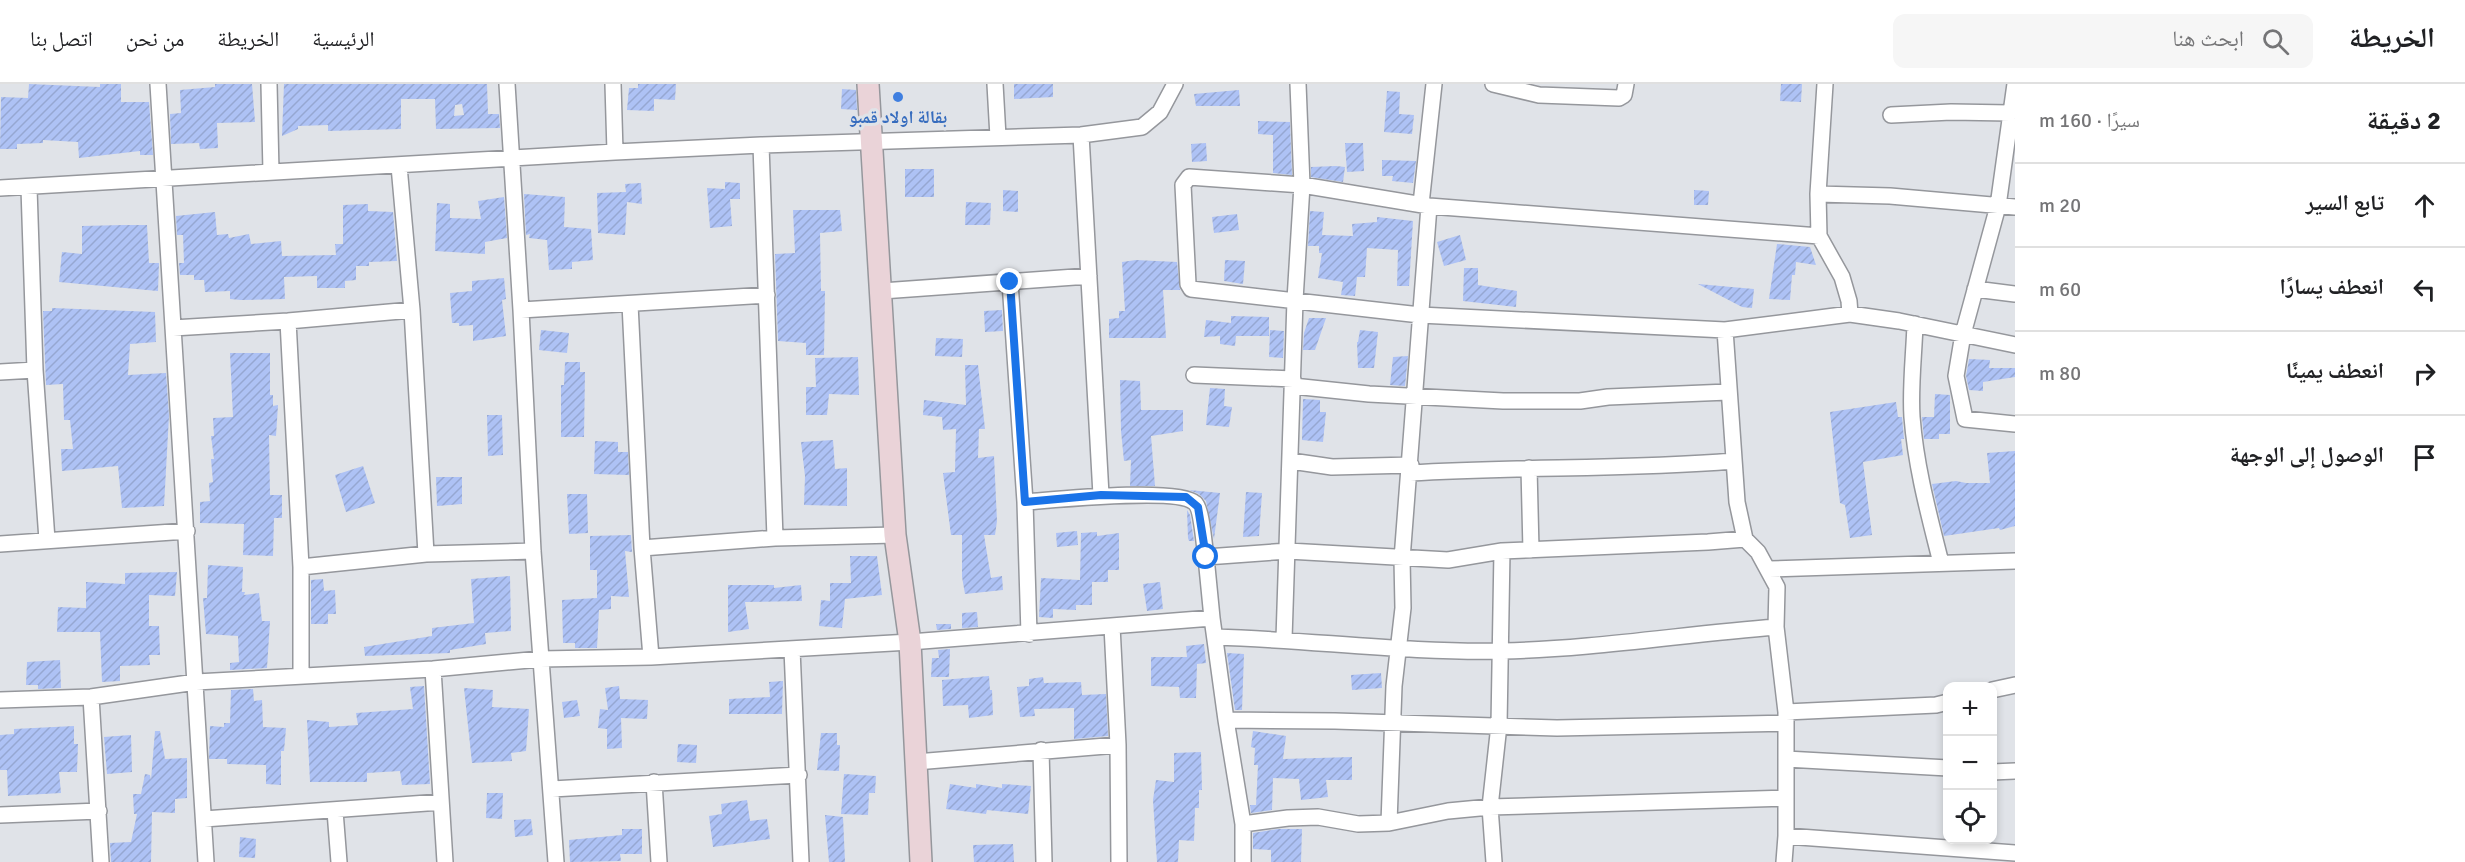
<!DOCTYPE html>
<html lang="ar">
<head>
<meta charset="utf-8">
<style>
	body { margin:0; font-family:Signika,"Noto Naskh Arabic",sans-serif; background:#f6f6f6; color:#202124; direction:rtl }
	.controls { position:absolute; right:18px; bottom:18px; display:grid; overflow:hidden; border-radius:12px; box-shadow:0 3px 9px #0003 }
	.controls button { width:54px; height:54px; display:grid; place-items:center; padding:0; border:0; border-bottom:2px solid #e0e0e0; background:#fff; color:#202124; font:30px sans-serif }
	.stop { position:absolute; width:18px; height:18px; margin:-14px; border:4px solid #1a73e8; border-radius:50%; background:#fff }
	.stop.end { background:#1a73e8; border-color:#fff; box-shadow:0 2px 6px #0008 }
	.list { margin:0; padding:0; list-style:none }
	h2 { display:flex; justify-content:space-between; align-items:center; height:78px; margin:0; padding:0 24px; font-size:26px }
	h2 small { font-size:20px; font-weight:400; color:#757577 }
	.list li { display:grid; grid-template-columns:39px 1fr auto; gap:18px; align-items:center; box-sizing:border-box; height:84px; padding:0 24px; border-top:2px solid #e0e0e0 }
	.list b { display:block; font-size:22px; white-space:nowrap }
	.list em { font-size:20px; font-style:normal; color:#757577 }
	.icon { flex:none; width:33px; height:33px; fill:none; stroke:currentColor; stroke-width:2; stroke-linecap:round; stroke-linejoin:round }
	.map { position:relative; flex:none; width:2015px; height:778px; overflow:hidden; direction:ltr }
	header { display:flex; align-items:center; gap:36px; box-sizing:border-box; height:84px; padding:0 30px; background:#fff; border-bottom:2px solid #e0e0e0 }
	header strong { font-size:28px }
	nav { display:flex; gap:33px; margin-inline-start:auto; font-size:21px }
	.search { width:420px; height:54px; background:#f6f6f6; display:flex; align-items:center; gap:15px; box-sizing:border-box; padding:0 21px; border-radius:12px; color:#757577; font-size:22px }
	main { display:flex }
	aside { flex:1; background:#fff }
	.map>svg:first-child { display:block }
</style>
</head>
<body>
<header>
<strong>الخريطة</strong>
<div class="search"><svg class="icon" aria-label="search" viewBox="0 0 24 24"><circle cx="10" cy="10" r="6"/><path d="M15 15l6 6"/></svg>ابحث هنا</div>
<nav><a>الرئيسية</a><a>الخريطة</a><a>من نحن</a><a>اتصل بنا</a></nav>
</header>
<main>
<aside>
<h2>2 دقيقة<small>سيرًا · 160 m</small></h2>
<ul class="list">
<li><svg class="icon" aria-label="ahead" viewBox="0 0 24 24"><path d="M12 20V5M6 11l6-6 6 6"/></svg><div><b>تابع السير</b></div><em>20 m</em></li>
<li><svg class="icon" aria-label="left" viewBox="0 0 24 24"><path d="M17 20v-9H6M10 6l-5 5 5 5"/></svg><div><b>انعطف يسارًا</b></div><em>60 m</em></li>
<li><svg class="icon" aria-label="right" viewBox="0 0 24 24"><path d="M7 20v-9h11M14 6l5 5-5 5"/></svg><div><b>انعطف يمينًا</b></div><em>80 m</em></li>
<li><svg class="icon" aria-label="arrive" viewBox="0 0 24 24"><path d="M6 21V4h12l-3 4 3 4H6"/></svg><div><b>الوصول إلى الوجهة</b></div></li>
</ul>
</aside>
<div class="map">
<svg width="2015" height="778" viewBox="0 0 2015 778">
	<defs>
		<pattern id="building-hatch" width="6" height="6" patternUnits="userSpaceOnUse" patternTransform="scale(1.5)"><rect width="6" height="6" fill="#aec2f5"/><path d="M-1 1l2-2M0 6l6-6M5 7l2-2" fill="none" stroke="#96a7d2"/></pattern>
	</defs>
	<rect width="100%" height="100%" fill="#e0e3e8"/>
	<!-- building -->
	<path fill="url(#building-hatch)" fill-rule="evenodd" d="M 29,0 L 100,3 L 100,0 L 121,0 L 121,18 L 149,18 L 153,71 L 140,71 L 140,67 L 79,74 L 78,58 L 43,56 L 43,59 L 17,60 L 17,65 L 0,65 L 1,13 L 28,14 Z
		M 215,0 L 252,0 L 255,38 L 217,39 L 218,64 L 200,65 L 199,59 L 171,60 L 170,30 L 181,29 L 180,6 L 215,3 Z
		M 284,0 L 487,0 L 488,30 L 499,30 L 500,44 L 436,45 L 435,15 L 401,15 L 401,45 L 328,47 L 328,41 L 298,42 L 298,45 L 282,52 ZM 462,20 L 464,31 L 454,32 L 455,21 Z
		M 638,0 L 676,0 L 675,16 L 654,15 L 654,27 L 627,26 L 629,4 L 638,4 Z
		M 1014,0 L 1053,0 L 1053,13 L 1014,15 Z
		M 1781,0 L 1802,0 L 1801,18 L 1780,17 Z
		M 842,5 L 856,6 L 857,26 L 841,25 Z
		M 1239,6 L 1240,22 L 1196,22 L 1194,10 Z
		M 1387,7 L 1400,8 L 1399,30 L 1414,31 L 1412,50 L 1384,48 Z
		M 1258,37 L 1290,38 L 1292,91 L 1273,89 L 1273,51 L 1258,50 Z
		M 1206,59 L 1207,77 L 1192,78 L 1191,60 Z
		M 1345,59 L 1363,59 L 1364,87 L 1347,88 Z
		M 1382,76 L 1416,77 L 1413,99 L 1392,97 L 1393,92 L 1382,92 Z
		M 1336,82 L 1345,83 L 1343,98 L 1311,93 L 1311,83 Z
		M 905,85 L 934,85 L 934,113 L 905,113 Z
		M 725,98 L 740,99 L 740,115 L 730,115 L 732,142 L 710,144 L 707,104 L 725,105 Z
		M 641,99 L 642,120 L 627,118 L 625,151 L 598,149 L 597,109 L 626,108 L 625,100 Z
		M 1003,106 L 1018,107 L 1018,128 L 1003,127 Z
		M 1694,106 L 1709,107 L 1708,121 L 1694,121 Z
		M 524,110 L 565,113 L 564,143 L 591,145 L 593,176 L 572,178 L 572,185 L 549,186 L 547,156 L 529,154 L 530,150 L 526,151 Z
		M 504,113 L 507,154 L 485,158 L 485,170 L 435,167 L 437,119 L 450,120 L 450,134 L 481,135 L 478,117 Z
		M 966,118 L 991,119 L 990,141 L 965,141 Z
		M 368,120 L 368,127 L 393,128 L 397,177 L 369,178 L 369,182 L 356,182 L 356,196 L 345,197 L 345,204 L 317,204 L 317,192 L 284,193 L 285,215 L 241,216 L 230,215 L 230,207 L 205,208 L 204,196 L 194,196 L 194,191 L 180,191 L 179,179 L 184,179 L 183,151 L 177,151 L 176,132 L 215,128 L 217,151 L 228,150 L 229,154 L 249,150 L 251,160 L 281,157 L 282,172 L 336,171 L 335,160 L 343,160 L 343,121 Z
		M 793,126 L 840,126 L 842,147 L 820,149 L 821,207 L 825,207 L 824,271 L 806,271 L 806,259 L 778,257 L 775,170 L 795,169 Z
		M 1310,127 L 1324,128 L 1322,151 L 1353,152 L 1352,140 L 1377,138 L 1377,133 L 1413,137 L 1409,202 L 1397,202 L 1398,166 L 1367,164 L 1365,193 L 1357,193 L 1355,212 L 1341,211 L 1343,198 L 1318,194 L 1322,169 L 1319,169 L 1319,162 L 1308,162 Z
		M 1237,130 L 1239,146 L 1214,149 L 1212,133 Z
		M 123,141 L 147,141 L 149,179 L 159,179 L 158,207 L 59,198 L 62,168 L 82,170 L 82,142 Z
		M 1460,151 L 1466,176 L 1444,182 L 1437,158 Z
		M 1777,160 L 1810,163 L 1816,181 L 1796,178 L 1795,191 L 1792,191 L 1790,216 L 1769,215 Z
		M 1136,176 L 1177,178 L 1180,206 L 1163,206 L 1166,254 L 1109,254 L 1109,235 L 1119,234 L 1119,227 L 1125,227 L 1122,178 Z
		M 1225,176 L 1245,177 L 1243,200 L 1224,197 Z
		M 1464,184 L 1478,184 L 1478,201 L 1517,207 L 1516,223 L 1463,217 Z
		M 504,194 L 506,215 L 502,216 L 506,252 L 473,257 L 473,241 L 459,242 L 459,239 L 452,239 L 450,209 L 472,207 L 472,197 Z
		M 1698,200 L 1754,205 L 1752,224 L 1742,223 Z
		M 52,224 L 155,228 L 156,258 L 130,260 L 128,291 L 166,289 L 169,332 L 164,422 L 122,424 L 118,382 L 62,387 L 61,365 L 73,365 L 70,336 L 64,336 L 63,300 L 46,301 L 43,227 L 52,227 Z
		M 1002,226 L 1003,247 L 985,248 L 984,227 Z
		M 1231,232 L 1269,233 L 1269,252 L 1236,252 L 1235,262 L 1220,260 L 1220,252 L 1204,253 L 1206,236 L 1231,239 Z
		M 1309,234 L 1326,234 L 1315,266 L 1303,266 L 1304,249 Z
		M 541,246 L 569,249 L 567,269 L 539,266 Z
		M 1270,246 L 1284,247 L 1283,274 L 1269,273 Z
		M 1360,246 L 1378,248 L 1374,284 L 1358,284 L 1357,258 L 1358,258 Z
		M 936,254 L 963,255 L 962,273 L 935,272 Z
		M 230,269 L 270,269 L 270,311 L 273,311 L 273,322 L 278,321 L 276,352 L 269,351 L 270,411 L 282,411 L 282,434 L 274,434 L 273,472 L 243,471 L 244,440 L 200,439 L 200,418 L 210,417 L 209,399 L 213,398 L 211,375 L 214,375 L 211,352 L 214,352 L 213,334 L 233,333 Z
		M 1408,272 L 1405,302 L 1390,301 L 1393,273 Z
		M 858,273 L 859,311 L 829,310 L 827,331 L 806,331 L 806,303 L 816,303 L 815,274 Z
		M 1969,275 L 1990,276 L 1989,284 L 2015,284 L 2015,293 L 1983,298 L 1983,307 L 1969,306 L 1966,292 Z
		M 565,278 L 580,278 L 580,288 L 585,288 L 584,353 L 561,353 L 561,301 L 564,301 Z
		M 965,281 L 978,281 L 985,345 L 979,345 L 978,374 L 994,372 L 997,437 L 995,451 L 984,451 L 991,494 L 1002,492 L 1003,506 L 965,510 L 962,493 L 962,451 L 951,451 L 943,389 L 955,388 L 956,345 L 943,346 L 942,333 L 923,331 L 924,316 L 966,321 Z
		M 1120,296 L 1140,297 L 1141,326 L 1183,326 L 1183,347 L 1151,352 L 1155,402 L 1130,402 L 1131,376 L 1124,377 L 1121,347 Z
		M 1210,304 L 1225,305 L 1224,322 L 1232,323 L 1229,343 L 1206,341 Z
		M 1935,310 L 1950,311 L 1950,350 L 1939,350 L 1939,355 L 1924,355 L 1922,333 L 1934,333 Z
		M 1303,315 L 1320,316 L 1320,328 L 1326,328 L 1323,358 L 1302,356 Z
		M 1896,318 L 1898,333 L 1902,333 L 1904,355 L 1901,355 L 1903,371 L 1863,378 L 1872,451 L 1850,454 L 1845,421 L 1840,419 L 1830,328 Z
		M 487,331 L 502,331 L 503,371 L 488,372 Z
		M 833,356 L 835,385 L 847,384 L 847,422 L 804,421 L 805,392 L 801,358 Z
		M 595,357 L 618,358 L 618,368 L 628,368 L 629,391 L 594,390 Z
		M 2015,367 L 2015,442 L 2000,446 L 1999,444 L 1944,452 L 1932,400 L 1956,397 L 1966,399 L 1990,399 L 1987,369 Z
		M 363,382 L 375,419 L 346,428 L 335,391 Z
		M 436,393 L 462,393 L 462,420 L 437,422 Z
		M 1189,406 L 1220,409 L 1214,455 L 1206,417 L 1199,410 Z
		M 1246,408 L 1262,409 L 1259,452 L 1243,453 Z
		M 567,410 L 587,410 L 588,449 L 569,450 Z
		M 1187,426 L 1190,431 L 1194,457 L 1189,457 L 1188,454 Z
		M 1077,447 L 1078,461 L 1057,463 L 1056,449 Z
		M 1097,448 L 1097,452 L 1119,449 L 1119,486 L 1108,486 L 1108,498 L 1092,498 L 1092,521 L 1076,521 L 1076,526 L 1053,525 L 1053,534 L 1039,533 L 1041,494 L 1080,496 L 1081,449 Z
		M 631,451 L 632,468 L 625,467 L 629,513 L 611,512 L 611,525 L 599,526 L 597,564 L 575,564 L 575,559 L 563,559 L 562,516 L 597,514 L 597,486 L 590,486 L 590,452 Z
		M 850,472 L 877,472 L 882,511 L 845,515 L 842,544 L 819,542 L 821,516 L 830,517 L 830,499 L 851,499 Z
		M 208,481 L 243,483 L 242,508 L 245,508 L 244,511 L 259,509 L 262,537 L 270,537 L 267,584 L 230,586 L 230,579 L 239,578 L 238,552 L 206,550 L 203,514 L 207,514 Z
		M 177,488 L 175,512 L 149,511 L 149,542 L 159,542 L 160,571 L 149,571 L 150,581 L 120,582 L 120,597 L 102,598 L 100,548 L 57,548 L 58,523 L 86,524 L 86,498 L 125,500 L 125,489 Z
		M 510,492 L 511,547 L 485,549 L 486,560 L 450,566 L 450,569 L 365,572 L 364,563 L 432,552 L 432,544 L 474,539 L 471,495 Z
		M 323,495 L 324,507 L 335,506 L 336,530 L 328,530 L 328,540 L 311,540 L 311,496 Z
		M 1160,498 L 1163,525 L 1147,527 L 1143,500 Z
		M 728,501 L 774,501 L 774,504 L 801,501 L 802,517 L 745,518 L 749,545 L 728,548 Z
		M 977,528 L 978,543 L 962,544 L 962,529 Z
		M 936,540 L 951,540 L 951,545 L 937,546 Z
		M 1204,560 L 1206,579 L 1197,580 L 1196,614 L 1180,614 L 1179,603 L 1151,602 L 1151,573 L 1187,573 L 1186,562 Z
		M 950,565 L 949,593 L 931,593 L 932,574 L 939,574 L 938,566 Z
		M 1227,569 L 1244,570 L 1242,626 L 1235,626 Z
		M 60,576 L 61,604 L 38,605 L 38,601 L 26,601 L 27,578 Z
		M 1381,589 L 1382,604 L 1352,606 L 1351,591 Z
		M 989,592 L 990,606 L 992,606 L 993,631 L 969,634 L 968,621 L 943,622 L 942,596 Z
		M 1043,593 L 1044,599 L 1081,598 L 1082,611 L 1106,610 L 1108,652 L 1074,655 L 1074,624 L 1034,625 L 1035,632 L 1020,633 L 1017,603 L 1029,602 L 1029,595 Z
		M 783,597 L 782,630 L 729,630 L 729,615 L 770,613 L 769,598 Z
		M 424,602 L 430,700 L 402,701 L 400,687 L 367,689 L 367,698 L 310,698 L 307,636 L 329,638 L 329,643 L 358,641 L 356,629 L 413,625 L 410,603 Z
		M 619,602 L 620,615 L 648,616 L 647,635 L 621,634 L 622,664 L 607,665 L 607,645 L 598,644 L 600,625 L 608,626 L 605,604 Z
		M 464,604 L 493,606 L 492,623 L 529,625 L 526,667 L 511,669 L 512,677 L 472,679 Z
		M 253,605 L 254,617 L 262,616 L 263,643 L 286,644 L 284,667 L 281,667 L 281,701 L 266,700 L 266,681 L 227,680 L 227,675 L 209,675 L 210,642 L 224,643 L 224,639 L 230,639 L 231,606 Z
		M 577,616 L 580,632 L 564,634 L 562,618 Z
		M 74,642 L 74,660 L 78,660 L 77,688 L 59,688 L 61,709 L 8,712 L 7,686 L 0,686 L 0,651 L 14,650 L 14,645 Z
		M 155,647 L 160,647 L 165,675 L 187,674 L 187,714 L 175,715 L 175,729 L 152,728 L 151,778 L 111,778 L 110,759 L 131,758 L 137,730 L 134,730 L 133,710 L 141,710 L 145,690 L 150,691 L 151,696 Z
		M 1253,647 L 1286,652 L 1283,675 L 1352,673 L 1352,696 L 1326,696 L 1328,713 L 1301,716 L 1299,695 L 1273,694 L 1272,726 L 1251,729 L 1250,721 L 1256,721 L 1258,681 L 1254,681 L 1255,664 L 1251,663 Z
		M 821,649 L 837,649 L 837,661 L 840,661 L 839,687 L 817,686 Z
		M 131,651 L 132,688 L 107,690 L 104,653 Z
		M 678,660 L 697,661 L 696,679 L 677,678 Z
		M 1201,668 L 1202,706 L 1199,706 L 1199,724 L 1195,724 L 1194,757 L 1179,756 L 1178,778 L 1157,778 L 1153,716 L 1156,696 L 1174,698 L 1174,669 Z
		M 844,690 L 876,692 L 875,709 L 869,709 L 868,731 L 841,730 Z
		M 950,700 L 976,704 L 976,700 L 1002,704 L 1002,700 L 1031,702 L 1028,730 L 987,726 L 986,730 L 946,725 Z
		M 487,709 L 503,709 L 502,735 L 486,734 Z
		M 747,716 L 750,737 L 767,735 L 770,755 L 713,763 L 709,732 L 722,730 L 721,720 Z
		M 825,731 L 843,733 L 845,778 L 829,778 Z
		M 531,735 L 533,751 L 515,753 L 514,736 Z
		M 622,745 L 642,745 L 642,770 L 620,770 L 621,777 L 570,778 L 569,756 L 622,751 Z
		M 1278,745 L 1302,745 L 1301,778 L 1271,778 L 1271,766 L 1253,765 L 1253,749 Z
		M 240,753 L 256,755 L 255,774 L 239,773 Z
		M 1013,760 L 1014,778 L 974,778 L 973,761 Z"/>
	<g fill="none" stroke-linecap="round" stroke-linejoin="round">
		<defs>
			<path id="street" d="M 158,0 L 206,778
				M 269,0 L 271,88
				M 507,0 L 521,226 L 533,467 L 556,778
				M 613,0 L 615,68
				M 995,0 L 998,53
				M 1493,0 L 1539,11 L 1619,14 L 1624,11 L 1626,0
				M 1825,0 L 1818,110 L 1819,152 L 1842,193 L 1849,217 L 1850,230
				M 2015,0 L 1998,122 L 1963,250 L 1956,292 L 1965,335 L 2015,340
				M 1891,31 L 1951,28 L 2010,29
				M 1081,51 L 1101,411
				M 761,61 L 775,454
				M 399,82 L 412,226 L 426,470
				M 0,104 L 615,68 L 761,61 L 1081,51 L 1142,43 L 1160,28 L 1175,0
				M 29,104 L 35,286 L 47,456
				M 1818,110 L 1890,112 L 2015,123
				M 1421,120 L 1434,0
				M 1819,152 L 1429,122 L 1302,101 L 1189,93 L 1183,101 L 1188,200 L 1191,205 L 1420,231 L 1725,246 L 1850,230 L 1899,237 L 2015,261
				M 1010,198 L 1025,418 L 1029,550
				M 1975,205 L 2015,210
				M 882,207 L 1089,192
				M 630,220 L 642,464 L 651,573
				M 521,226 L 767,211
				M 288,237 L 301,483 L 301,592
				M 1915,240 C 1914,271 1910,303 1912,333 C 1916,384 1929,431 1941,479
				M 173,244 L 288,237 L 412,226
				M 1725,246 L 1737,418 L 1745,455 L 1758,468 L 1777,503 L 1776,543 L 1786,628 L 1786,752 L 1784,778
				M 0,288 L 35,286
				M 1194,291 L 1293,295
				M 1293,302 L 1369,310 L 1503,317 L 1580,317 L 1608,313 L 1728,308
				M 1291,377 L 1332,383 L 1411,381
				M 1529,384 L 1531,466
				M 1410,389 C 1518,382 1626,386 1733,377
				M 1025,418 C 1052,416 1179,403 1195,419 C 1202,425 1204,462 1206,473
				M 0,460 L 187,447
				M 642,464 L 775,454 L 895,451
				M 301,483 L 426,470 L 533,467
				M 1769,485 L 2015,477
				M 1212,534 L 1206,473 L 1288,467 L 1448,476 L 1502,467 L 1708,458 L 1745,455
				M 1112,542 L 1118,661 L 1119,778
				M 1216,553 C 1312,556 1408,569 1503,567 C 1594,565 1685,550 1776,543
				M 1284,555 L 1295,216 L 1302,101 L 1298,0
				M 792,565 L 801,778
				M 433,585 L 445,778
				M 1992,606 L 2015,601
				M 91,613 L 101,778
				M 0,616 L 91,613 L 196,598 L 433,585 L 540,575 L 651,573 L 910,558 L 1212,534 L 1226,636 L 1243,740 L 1243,778
				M 1786,628 L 1936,621 L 1948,618
				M 1226,636 L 1335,637 L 1557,644 L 1786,639
				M 1041,666 L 1044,778
				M 1786,675 L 1948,684
				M 916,678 L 1118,661
				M 1992,688 L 2015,687
				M 654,698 L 659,778
				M 552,705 L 799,691
				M 335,727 L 339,778
				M 0,731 L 99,727
				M 204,735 L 441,718
				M 1389,739 L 1394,602 L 1403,524 L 1402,475 L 1429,122
				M 1243,740 L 1288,734 L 1318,733 L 1358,740 L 1389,739 L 1448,727 L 1490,723 L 1786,714
				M 1786,752 L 2015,769
				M 1494,778 L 1490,723 L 1499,641 L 1502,467"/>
			<path id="secondary" d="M 868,0 L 895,451 L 910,558 L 921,778"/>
		</defs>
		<!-- street casing -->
		<use href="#street" stroke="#95979c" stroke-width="18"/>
		<!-- secondary casing -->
		<use href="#secondary" stroke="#95979c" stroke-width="24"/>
		<!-- street -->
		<use href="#street" stroke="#fff" stroke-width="15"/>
		<!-- secondary -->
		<use href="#secondary" stroke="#ead3d8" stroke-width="21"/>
	</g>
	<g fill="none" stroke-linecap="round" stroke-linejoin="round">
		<!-- route -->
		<path stroke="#1a73e8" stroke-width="8" d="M 1010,198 L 1025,418 L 1101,411 L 1186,413 L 1198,423 L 1206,473"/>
	</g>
	<!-- markers -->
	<circle fill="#3f7fe0" stroke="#e0e3e8" stroke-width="2" cx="898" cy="13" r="6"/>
	<g text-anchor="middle" stroke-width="6" stroke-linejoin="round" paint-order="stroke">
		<!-- shop labels -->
		<g font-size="18" font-weight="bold" fill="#366cbe" stroke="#e0e3e8">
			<text x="898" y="39">بقالة اولاد قمبو</text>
		</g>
	</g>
</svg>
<div class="controls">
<button>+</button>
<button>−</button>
<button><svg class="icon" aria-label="locate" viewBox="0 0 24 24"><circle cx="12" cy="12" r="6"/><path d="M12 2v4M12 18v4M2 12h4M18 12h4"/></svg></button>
</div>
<div class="stop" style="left:1206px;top:473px"></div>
<div class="stop end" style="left:1010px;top:198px"></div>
</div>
</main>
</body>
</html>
